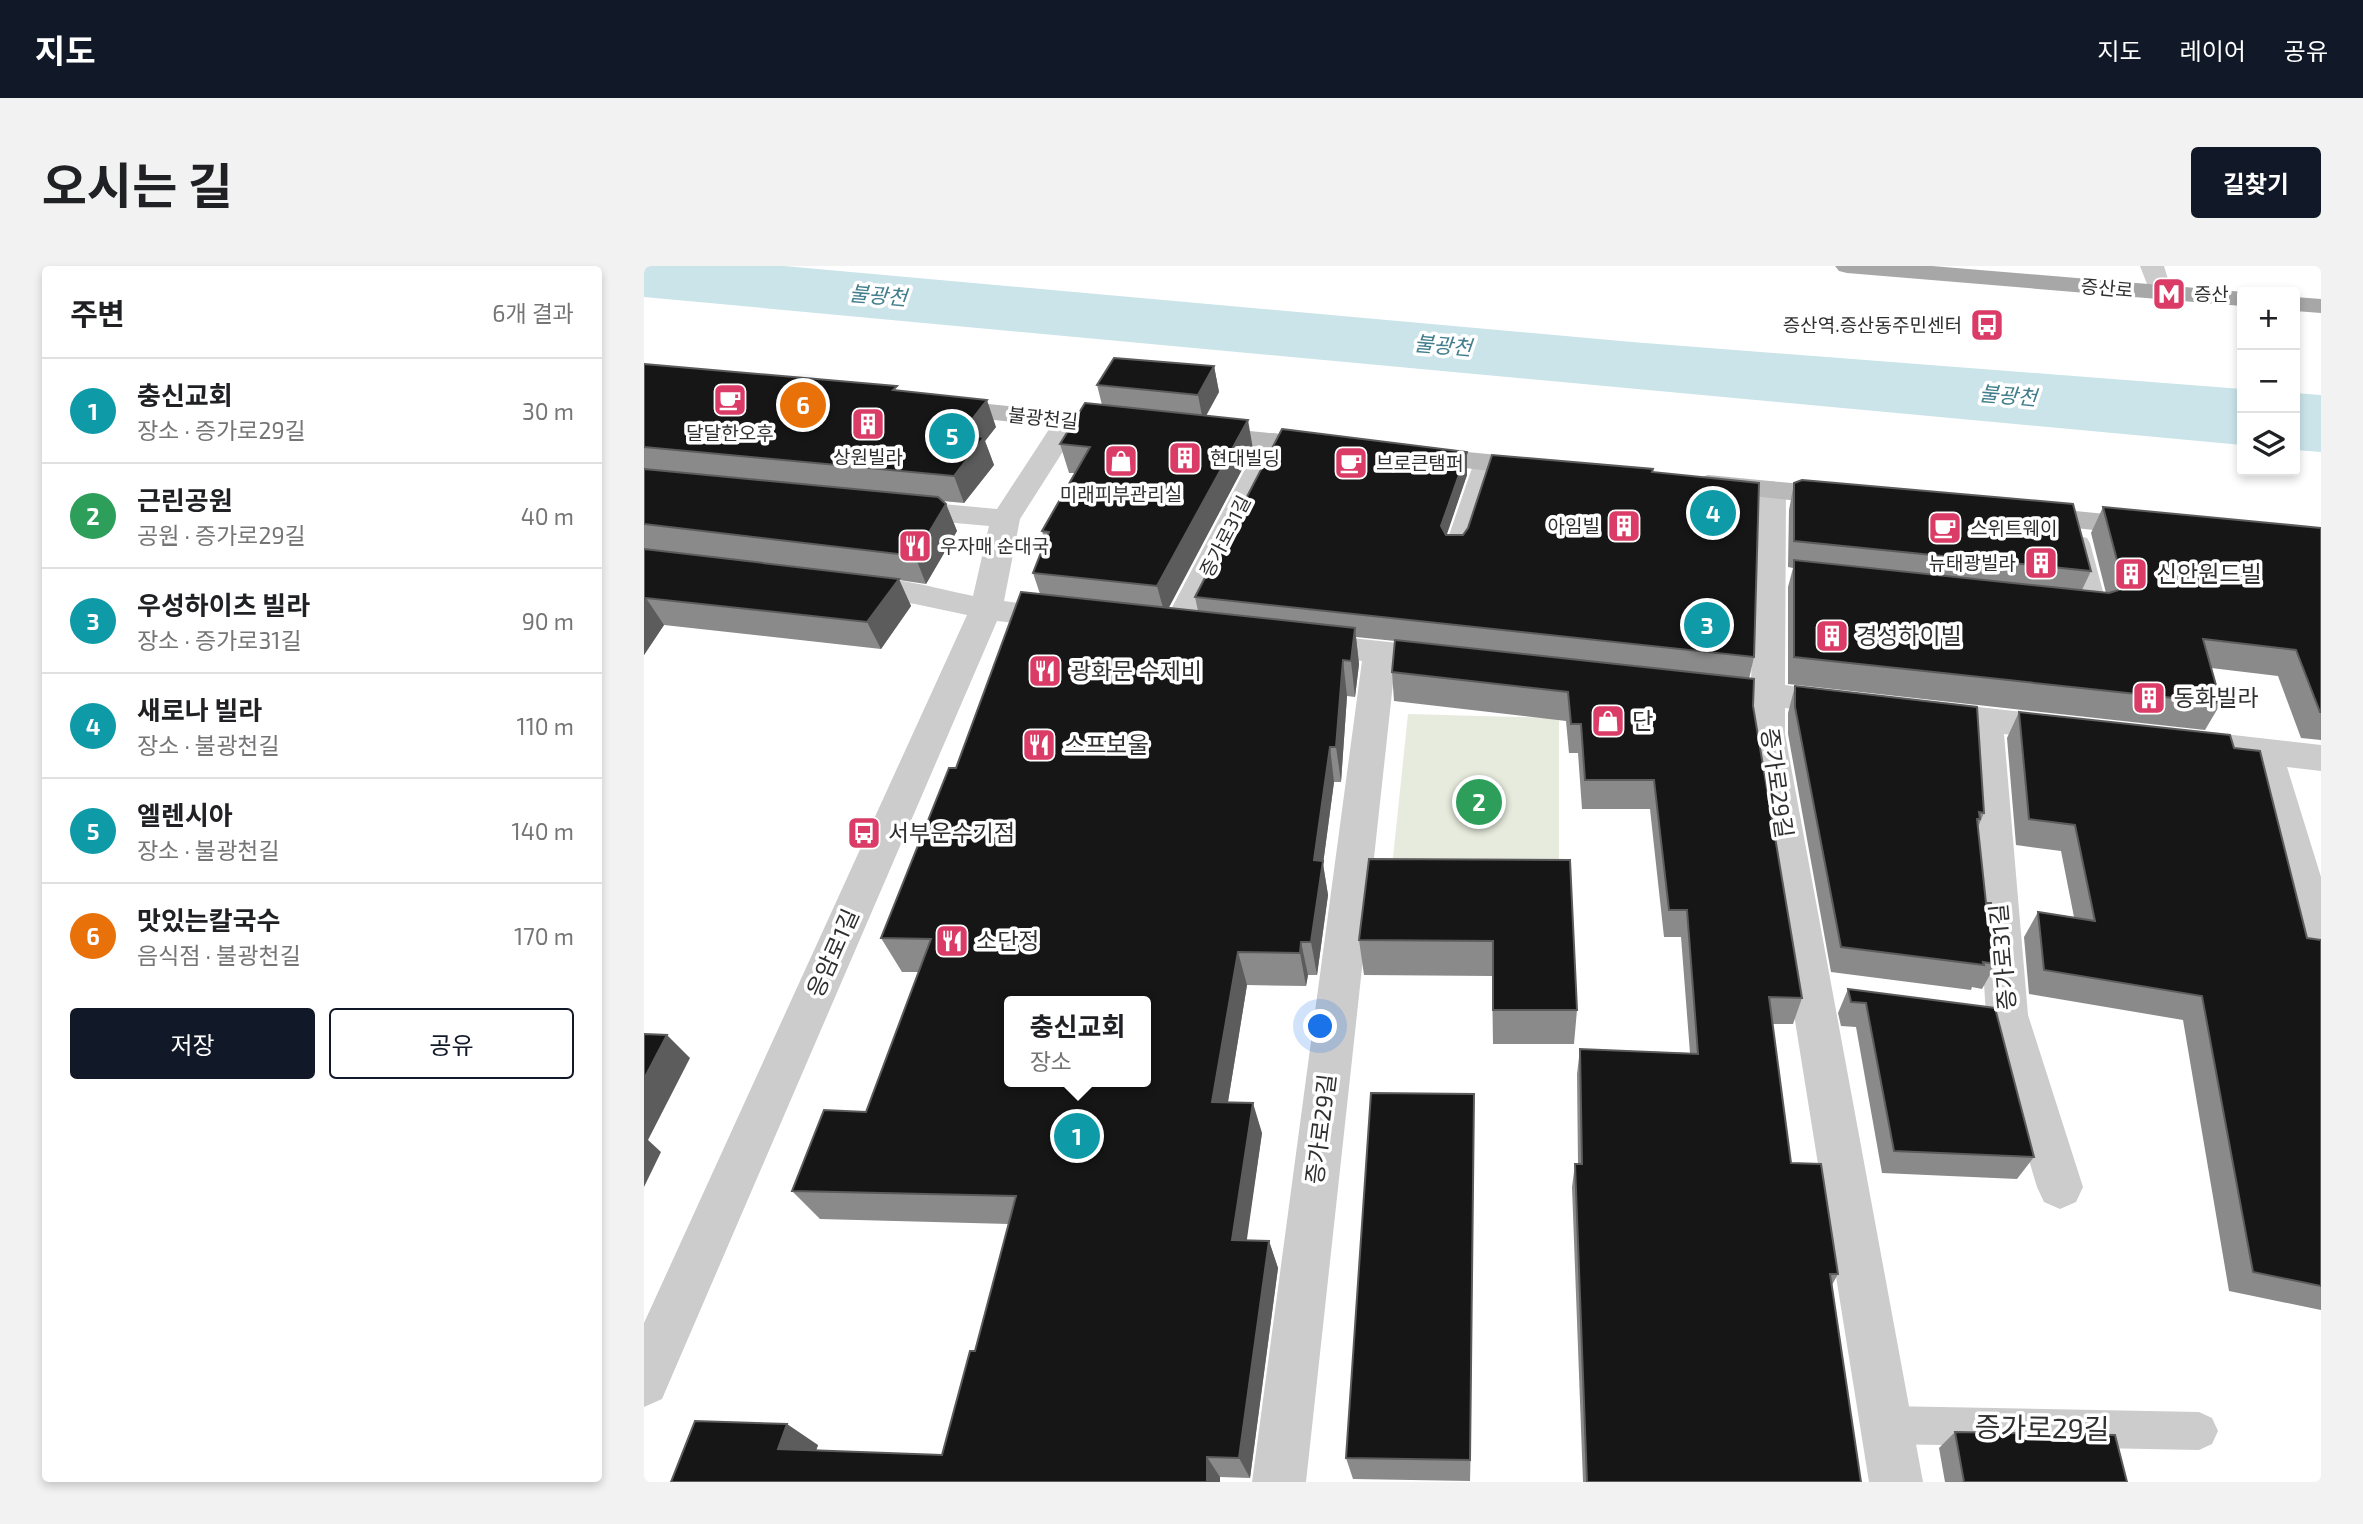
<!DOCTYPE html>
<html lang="ko">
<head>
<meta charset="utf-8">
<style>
	body { margin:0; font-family:"Exo 2","Noto Sans KR",sans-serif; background:#f2f2f2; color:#202124 }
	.controls { position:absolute; right:21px; top:21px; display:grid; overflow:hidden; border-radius:7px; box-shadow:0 4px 10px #0003 }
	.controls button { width:63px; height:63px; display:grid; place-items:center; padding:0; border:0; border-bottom:2px solid #e0e0e0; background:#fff; color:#202124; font:35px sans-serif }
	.you { position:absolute; left:677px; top:761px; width:24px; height:24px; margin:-18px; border:5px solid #fff; border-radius:50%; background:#1a73e8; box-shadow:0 0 0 10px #1a73e833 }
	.badge { display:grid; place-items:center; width:46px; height:46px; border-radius:50%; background:#111827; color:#fff; font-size:23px; font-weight:700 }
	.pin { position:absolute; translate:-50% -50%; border:4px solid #fff; box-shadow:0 2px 7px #0006 }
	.popup { position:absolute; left:360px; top:730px; width:147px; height:91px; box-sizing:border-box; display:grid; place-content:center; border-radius:7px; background:#fff; filter:drop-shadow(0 2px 5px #0005); font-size:23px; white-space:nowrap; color:#757577 }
	.popup b { font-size:26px; color:#202124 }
	.popup::after { content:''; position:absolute; left:50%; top:100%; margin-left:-14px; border:14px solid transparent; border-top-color:#fff }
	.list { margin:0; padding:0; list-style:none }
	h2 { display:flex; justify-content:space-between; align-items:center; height:91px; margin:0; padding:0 28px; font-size:30px }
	h2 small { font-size:23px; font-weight:400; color:#757577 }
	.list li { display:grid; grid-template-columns:46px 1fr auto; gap:21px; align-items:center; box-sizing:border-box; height:105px; padding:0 28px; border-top:2px solid #e0e0e0 }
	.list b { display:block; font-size:26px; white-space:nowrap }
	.list p { margin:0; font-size:23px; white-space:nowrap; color:#757577 }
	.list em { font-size:23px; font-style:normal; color:#757577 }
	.actions { display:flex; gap:14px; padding:21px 28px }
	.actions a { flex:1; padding:16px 0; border:2px solid #111827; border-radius:7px; text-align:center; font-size:24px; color:#111827 }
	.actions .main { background:#111827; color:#fff }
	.icon { flex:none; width:38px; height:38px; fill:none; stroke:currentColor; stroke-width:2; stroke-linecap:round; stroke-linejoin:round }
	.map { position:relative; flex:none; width:1677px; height:1216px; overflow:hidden; border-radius:7px }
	header { display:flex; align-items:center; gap:42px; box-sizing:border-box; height:98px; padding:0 35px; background:#111827; color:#fff }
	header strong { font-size:33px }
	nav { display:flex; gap:38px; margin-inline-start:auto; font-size:24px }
	.intro { display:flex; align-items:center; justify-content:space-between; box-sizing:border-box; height:168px; padding:0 42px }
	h1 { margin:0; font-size:49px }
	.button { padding:18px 32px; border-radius:7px; background:#111827; color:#fff; font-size:24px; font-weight:700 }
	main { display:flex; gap:42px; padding:0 42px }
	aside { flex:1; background:#fff; border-radius:7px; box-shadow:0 4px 10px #0003 }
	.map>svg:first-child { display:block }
</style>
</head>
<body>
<header>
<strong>지도</strong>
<nav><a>지도</a><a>레이어</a><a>공유</a></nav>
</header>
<div class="intro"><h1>오시는 길</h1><a class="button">길찾기</a></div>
<main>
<aside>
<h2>주변<small>6개 결과</small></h2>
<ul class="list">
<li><span class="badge" style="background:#0f9aa8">1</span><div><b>충신교회</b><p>장소 · 증가로29길</p></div><em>30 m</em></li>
<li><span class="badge" style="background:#2e9e5b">2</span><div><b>근린공원</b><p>공원 · 증가로29길</p></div><em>40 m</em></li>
<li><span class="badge" style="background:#0f9aa8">3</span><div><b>우성하이츠 빌라</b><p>장소 · 증가로31길</p></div><em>90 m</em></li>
<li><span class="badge" style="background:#0f9aa8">4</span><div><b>새로나 빌라</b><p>장소 · 불광천길</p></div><em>110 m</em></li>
<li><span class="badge" style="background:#0f9aa8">5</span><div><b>엘렌시아</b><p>장소 · 불광천길</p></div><em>140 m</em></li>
<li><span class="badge" style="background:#e8710a">6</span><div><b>맛있는칼국수</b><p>음식점 · 불광천길</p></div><em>170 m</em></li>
</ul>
<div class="actions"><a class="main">저장</a><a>공유</a></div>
</aside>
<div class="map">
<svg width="1677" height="1216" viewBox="0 0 1677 1216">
	<rect width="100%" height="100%" fill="#fff"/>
	<!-- green -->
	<path fill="#e7ebdd" d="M 764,448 L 915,452 L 915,625 L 746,620 Z"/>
	<!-- water -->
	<path fill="#cbe4ea" d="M 0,0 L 140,0 L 988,76 L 1598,123 L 1598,179 L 0,31 Z
		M 1651,127 L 1677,129 L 1677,186 L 1651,184 Z"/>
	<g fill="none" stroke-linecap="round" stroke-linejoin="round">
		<!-- lane -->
		<path fill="#ccc" fill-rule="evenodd" d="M 840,190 L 847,192 L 850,196 L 822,284 L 819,289 L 803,289 L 800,284 L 830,196 L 833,192 Z
			M 1435,270 L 1443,272 L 1446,277 L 1464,344 L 1460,349 L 1452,351 L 1424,347 L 1420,342 L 1424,337 L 1438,335 L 1424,277 L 1427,272 Z
			M 1242,1140 L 1555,1146 L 1568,1152 L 1574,1165 L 1568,1178 L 1555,1184 L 1242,1178 L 1229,1172 L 1223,1159 L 1229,1146 Z"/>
		<!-- street -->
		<path fill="#ccc" fill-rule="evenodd" d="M 1496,0 L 1520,0 L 1528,26 L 1524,31 L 1516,33 L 1508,31 Z
			M 425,146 L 435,148 L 439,154 L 376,253 L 360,335 L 432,345 L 437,352 L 432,359 L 421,362 L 353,355 L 18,1133 L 0,1141 L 0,1057 L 323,349 L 271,338 L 200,328 L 195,321 L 200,314 C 232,305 295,323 329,330 L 345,260 L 255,252 L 245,249 L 240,243 L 245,237 L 255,234 L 353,243 L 415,148 Z
			M 630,167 L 640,169 L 644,175 L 548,364 L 543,372 L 532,375 L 521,372 L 516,364 L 616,175 L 620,169 Z
			M 1128,215 L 1138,218 L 1142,224 L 1141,419 L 1212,429 L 1217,437 L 1212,445 L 1200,449 L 1141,442 L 1141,468 L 1279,1216 L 1225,1216 L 1105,468 L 1106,438 L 1046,429 L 1041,421 L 1046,413 L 1058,409 L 1107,415 L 1114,224 L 1118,218 Z
			M 662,367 L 800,382 L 812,385 L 817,393 L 812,401 L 800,404 L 751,399 L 662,1216 L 608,1216 L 718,395 L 650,386 L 646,378 L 650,370 Z
			M 1281,435 L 1423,451 L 1435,454 L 1440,463 L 1435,472 L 1423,475 L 1360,468 L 1384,749 L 1439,921 L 1432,936 L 1416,943 L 1400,936 L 1393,921 L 1342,749 L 1324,464 L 1269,455 L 1264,447 L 1269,439 Z
			M 1563,466 L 1677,479 L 1677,505 L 1643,501 L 1677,611 L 1677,692 L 1663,688 L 1657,676 L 1606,497 L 1551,488 L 1545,479 L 1551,470 Z"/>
		<!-- secondary -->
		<path fill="#b9b9b9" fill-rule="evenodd" d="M 294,133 L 482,152 L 492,154 L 496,160 L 492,166 L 482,168 L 284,147 L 281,141 L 284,135 Z
			M 556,160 L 684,173 L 694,175 L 698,181 L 694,187 L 684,189 L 546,174 L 542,168 L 546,162 Z
			M 772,181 L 896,193 L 906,196 L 910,202 L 906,208 L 896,211 L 762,195 L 758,189 L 762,183 Z
			M 1064,209 L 1199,222 L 1209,225 L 1214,231 L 1209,237 L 1199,240 L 1054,224 L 1050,218 L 1054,212 Z
			M 1381,240 L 1502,252 L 1513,255 L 1517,261 L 1513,267 L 1502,270 L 1371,255 L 1366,249 L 1371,243 Z"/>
		<!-- primary -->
		<path fill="#a7a7a7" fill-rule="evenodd" d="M 1191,0 L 1288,0 L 1600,26 L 1598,40 L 1203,7 L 1195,5 Z
			M 1651,31 L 1677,33 L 1677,47 L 1651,45 Z"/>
	</g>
	<!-- wall -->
	<path fill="#8a8a8a" d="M 0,98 L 254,125 L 352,161 L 341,175 L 350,199 L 320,237 L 298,235 L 302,238 L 313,265 L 282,318 L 255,314 L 267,340 L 237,383 L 20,359 L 0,389 Z
		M 570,100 L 575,126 L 562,150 L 609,183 L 524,342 L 554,345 L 551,331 L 823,186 L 823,209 L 802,269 L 819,269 L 1008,206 L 1110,391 L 1105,413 L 1158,732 L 1149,758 L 1129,758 L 1147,897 L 1194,1008 L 1188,1019 L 1217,1216 L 939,1216 L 928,921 L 931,898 L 934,898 L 933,808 L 936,783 L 1046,787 L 1037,671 L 1020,671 L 1006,543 L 938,543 L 934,487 L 925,487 L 922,455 L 750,435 L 748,406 L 751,375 L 712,371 L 715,398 L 711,431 L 703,430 L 697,516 L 690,516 L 679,598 L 684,629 L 673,709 L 664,709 L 662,720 L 603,719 L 584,836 L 618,867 L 602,974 L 625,975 L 634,1002 L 606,1212 L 576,1211 L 576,1216 L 27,1216 L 174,1179 L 172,1184 L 298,1189 L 331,1085 L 365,958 L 176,953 L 148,925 L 222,846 L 275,706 L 258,706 L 237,672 L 312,502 L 396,328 L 389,307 L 401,276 L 398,265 L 431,207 L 425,207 L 416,178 L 458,139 L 453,119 Z
		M 1150,217 L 1447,305 L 1438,324 L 1462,327 L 1447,267 L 1459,241 L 1677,262 L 1677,474 L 1657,472 L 1634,410 L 1567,402 L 1577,437 L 1561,464 L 1144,418 L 1144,321 L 1149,302 L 1144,301 L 1145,244 Z
		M 1151,420 L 1340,547 L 1334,561 L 1342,637 L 1352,698 L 1338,723 L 1328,721 L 1327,724 L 1187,706 L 1144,468 L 1144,447 Z
		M 1375,446 L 1590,482 L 1663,672 L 1677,674 L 1677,1044 L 1585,1025 L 1539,754 L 1385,728 L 1380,671 L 1394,646 L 1430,651 L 1417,585 L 1372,579 L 1363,472 Z
		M 926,594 L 933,744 L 930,778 L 849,778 L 848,710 L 720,709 L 715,674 Z
		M 1204,723 L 1351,742 L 1390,891 L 1373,913 L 1238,907 L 1212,761 L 1197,760 L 1194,747 Z
		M 830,828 L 826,1215 L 709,1213 L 702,1192 Z
		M 1311,1166 L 1483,1216 L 1301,1216 L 1295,1182 Z"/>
	<!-- shaded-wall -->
	<path fill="#5c5c5c" d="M 570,100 L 575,126 L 559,155 L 554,129 Z
		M 343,134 L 352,161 L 341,175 L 350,199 L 320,237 L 310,210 L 316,169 Z
		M 604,154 L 609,183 L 521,349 L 513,320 Z
		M 823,186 L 823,209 L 798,283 L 797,260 Z
		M 302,238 L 313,265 L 282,318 L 271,290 Z
		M 255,313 L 267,340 L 237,383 L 223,356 Z
		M 2,332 L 20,359 L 0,389 L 0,335 Z
		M 711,362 L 715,398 L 711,431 L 707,395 Z
		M 699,394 L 703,430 L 697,516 L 692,481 Z
		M 686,481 L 690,516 L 679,598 L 684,629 L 673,709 L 667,676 L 670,594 Z
		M 657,676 L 664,709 L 662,720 L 656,687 Z
		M 594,686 L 603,719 L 579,866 L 568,836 Z
		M 23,769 L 46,792 L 4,874 L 17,886 L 0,921 L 0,813 Z
		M 830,828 L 830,860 L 826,1215 L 826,1194 Z
		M 609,837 L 618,867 L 599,1001 L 588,974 Z
		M 625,975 L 634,1002 L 606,1212 L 595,1192 Z
		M 143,1158 L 174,1179 L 166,1203 L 134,1183 Z
		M 563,1191 L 576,1211 L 576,1216 L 563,1216 Z"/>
	<!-- building -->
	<path fill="#161616" stroke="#5c5c5c" stroke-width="2" fill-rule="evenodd" d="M 470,92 L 570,100 L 554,129 L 453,119 Z
		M 0,98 L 253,120 L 249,124 L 343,134 L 316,169 L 340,171 L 310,210 L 0,181 Z
		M 441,137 L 604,154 L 513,320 L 389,307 L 405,266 L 398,265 L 446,181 L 416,178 Z
		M 638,163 L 823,186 L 797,260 L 802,269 L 819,269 L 824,262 L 848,189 L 1009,203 L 1008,206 L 1115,217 L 1110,391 L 551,331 Z
		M 0,203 L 294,231 L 302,238 L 271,290 L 0,258 Z
		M 1158,214 L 1429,238 L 1447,305 L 1150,275 L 1150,217 Z
		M 1459,241 L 1677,262 L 1677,446 L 1676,446 L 1652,384 L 1559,373 L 1577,437 L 1150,391 L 1150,294 L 1465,327 L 1475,324 L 1479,317 Z
		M 0,283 L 255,313 L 223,356 L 2,332 L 0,335 Z
		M 377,326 L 711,362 L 707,395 L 699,394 L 692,481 L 686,481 L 670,594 L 679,595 L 667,676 L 657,676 L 656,687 L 594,686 L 568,836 L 609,837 L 588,974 L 625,975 L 595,1192 L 563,1191 L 563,1216 L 27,1216 L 51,1155 L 143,1158 L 134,1183 L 298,1189 L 326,1085 L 331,1085 L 372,930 L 148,925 L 180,844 L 222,846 L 287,673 L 237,672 L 305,502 L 312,502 ZM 365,735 L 501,735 L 501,816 L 365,816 Z
		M 751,374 L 1110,413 L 1109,440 L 1158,732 L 1125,731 L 1147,897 L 1177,898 L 1194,1008 L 1186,1008 L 1217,1216 L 943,1216 L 931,898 L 938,898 L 936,783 L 1054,788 L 1043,644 L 1025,644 L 1010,514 L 941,514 L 937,458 L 927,458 L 924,426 L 748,406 Z
		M 1151,420 L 1333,441 L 1340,547 L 1335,546 L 1336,553 L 1333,553 L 1342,637 L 1347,637 L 1352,698 L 1339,696 L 1340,699 L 1197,681 L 1151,441 Z
		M 1375,446 L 1586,469 L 1590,482 L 1616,485 L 1663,672 L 1677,674 L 1677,1020 L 1609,1006 L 1558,730 L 1400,704 L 1394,646 L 1451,655 L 1431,559 L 1385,553 Z
		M 725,593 L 926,594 L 933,744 L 849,744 L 849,675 L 715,674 Z
		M 1204,723 L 1351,742 L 1390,891 L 1250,885 L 1222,737 L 1207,736 Z
		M 0,768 L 23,769 L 0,813 Z
		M 727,827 L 830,828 L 826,1194 L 702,1192 Z
		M 1311,1166 L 1471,1169 L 1483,1216 L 1320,1216 Z"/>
	<!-- icons -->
	<defs>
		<symbol id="metro-square" viewBox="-11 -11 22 22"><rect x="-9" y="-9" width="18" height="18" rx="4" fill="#da3c67" stroke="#fff"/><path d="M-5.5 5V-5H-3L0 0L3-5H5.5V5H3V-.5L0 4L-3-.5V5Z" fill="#fff"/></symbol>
		<symbol id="bus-square" viewBox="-11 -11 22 22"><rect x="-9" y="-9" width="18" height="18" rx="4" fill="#da3c67" stroke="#fff"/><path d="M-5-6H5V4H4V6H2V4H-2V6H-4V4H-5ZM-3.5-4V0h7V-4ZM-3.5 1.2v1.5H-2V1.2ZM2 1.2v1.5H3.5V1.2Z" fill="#fff"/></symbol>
		<symbol id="cafe-square" viewBox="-11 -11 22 22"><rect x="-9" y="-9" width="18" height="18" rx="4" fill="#da3c67" stroke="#fff"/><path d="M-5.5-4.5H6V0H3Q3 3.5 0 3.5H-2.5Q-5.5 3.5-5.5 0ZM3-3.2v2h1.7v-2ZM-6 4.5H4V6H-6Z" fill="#fff"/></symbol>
		<symbol id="building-square" viewBox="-11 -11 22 22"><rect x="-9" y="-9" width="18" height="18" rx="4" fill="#da3c67" stroke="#fff"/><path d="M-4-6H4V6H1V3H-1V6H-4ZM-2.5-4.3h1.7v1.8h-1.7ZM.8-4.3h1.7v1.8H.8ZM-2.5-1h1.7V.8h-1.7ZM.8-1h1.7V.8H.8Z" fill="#fff"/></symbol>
		<symbol id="shop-square" viewBox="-11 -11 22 22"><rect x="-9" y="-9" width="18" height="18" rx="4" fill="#da3c67" stroke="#fff"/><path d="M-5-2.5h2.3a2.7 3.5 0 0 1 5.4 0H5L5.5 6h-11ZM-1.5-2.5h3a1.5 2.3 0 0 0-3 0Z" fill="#fff"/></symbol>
		<symbol id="restaurant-square" viewBox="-11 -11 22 22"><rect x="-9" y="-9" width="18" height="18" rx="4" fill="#da3c67" stroke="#fff"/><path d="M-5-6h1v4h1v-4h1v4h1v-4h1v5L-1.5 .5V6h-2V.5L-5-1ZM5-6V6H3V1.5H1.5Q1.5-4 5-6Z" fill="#fff"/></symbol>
	</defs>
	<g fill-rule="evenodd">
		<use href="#metro-square" x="1506" y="9" width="38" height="38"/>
		<use href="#bus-square" x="1324" y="40" width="38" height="38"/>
		<use href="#cafe-square" x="67" y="115" width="38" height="38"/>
		<use href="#building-square" x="205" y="139" width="38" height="38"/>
		<use href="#building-square" x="522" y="173" width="38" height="38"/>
		<use href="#shop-square" x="458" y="176" width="38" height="38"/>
		<use href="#cafe-square" x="688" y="178" width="38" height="38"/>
		<use href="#building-square" x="961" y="241" width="38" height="38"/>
		<use href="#cafe-square" x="1282" y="243" width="38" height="38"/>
		<use href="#restaurant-square" x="252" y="261" width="38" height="38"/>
		<use href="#building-square" x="1378" y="278" width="38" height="38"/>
		<use href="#building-square" x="1468" y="289" width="38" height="38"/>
		<use href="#building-square" x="1169" y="351" width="38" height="38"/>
		<use href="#restaurant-square" x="382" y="386" width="38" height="38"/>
		<use href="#building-square" x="1486" y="413" width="38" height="38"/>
		<use href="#shop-square" x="945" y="436" width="38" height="38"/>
		<use href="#restaurant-square" x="376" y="460" width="38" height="38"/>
		<use href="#bus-square" x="201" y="548" width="38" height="38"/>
		<use href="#restaurant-square" x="289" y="656" width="38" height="38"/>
	</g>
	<g text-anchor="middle" stroke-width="7" stroke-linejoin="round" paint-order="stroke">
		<!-- far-street labels -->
		<g font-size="19" fill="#2f2f2f" stroke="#fff">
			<text transform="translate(1463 22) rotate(5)" y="7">증산로</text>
			<text transform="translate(399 152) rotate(6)" y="7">불광천길</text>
			<text transform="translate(581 270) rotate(-63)" y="7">증가로31길</text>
		</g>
		<!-- far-poi labels -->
		<g font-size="19" fill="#2f2f2f" stroke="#fff" text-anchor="start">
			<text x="1550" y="35">증산</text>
			<text x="1318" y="66" text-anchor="end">증산역.증산동주민센터</text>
			<text x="86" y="174" text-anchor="middle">달달한오후</text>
			<text x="224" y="198" text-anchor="middle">상원빌라</text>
			<text x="566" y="199">현대빌딩</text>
			<text x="732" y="204">브로큰탬퍼</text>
			<text x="477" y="235" text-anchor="middle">미래피부관리실</text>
			<text x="956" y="267" text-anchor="end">아임빌</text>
			<text x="1326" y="269">스위트웨이</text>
			<text x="296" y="287">우자매 순대국</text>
			<text x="1372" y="304" text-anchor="end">뉴태광빌라</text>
		</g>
		<!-- far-water labels -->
		<g font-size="21" font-style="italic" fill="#427e8c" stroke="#fff">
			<text transform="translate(234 30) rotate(5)" y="7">불광천</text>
			<text transform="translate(799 80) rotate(5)" y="7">불광천</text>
			<text transform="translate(1364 130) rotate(5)" y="7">불광천</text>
		</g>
		<!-- poi labels -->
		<g font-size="23" fill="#2f2f2f" stroke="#fff" text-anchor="start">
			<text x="1512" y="316">신안원드빌</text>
			<text x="1212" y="378">경성하이빌</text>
			<text x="426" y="413">광화문 수제비</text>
			<text x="1530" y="440">동화빌라</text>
			<text x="988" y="463">단</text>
			<text x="420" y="487">스프보울</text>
			<text x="244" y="575">서부운수기점</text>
			<text x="332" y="683">소단정</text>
		</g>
		<!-- street labels -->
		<g font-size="23" fill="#2f2f2f" stroke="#fff">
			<text transform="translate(1133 517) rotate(82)" y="8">증가로29길</text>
			<text transform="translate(189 687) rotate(-66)" y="8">응암로1길</text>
			<text transform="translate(1359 691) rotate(-95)" y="8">증가로31길</text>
			<text transform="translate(677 863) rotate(-83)" y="8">증가로29길</text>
		</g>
		<!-- near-street labels -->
		<g font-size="28" fill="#2f2f2f" stroke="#fff">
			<text transform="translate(1398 1162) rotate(1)" y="10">증가로29길</text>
		</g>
	</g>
</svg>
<div class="controls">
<button>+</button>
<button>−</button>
<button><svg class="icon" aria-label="layers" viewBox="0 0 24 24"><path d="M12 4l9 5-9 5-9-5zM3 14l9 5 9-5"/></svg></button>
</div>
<div class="you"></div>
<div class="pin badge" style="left:433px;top:870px;background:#0f9aa8">1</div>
<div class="popup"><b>충신교회</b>장소</div>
<div class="pin badge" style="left:835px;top:536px;background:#2e9e5b">2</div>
<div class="pin badge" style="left:1063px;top:359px;background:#0f9aa8">3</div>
<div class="pin badge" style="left:1069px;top:247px;background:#0f9aa8">4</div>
<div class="pin badge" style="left:308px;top:170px;background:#0f9aa8">5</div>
<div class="pin badge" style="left:159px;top:139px;background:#e8710a">6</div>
</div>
</main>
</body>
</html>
